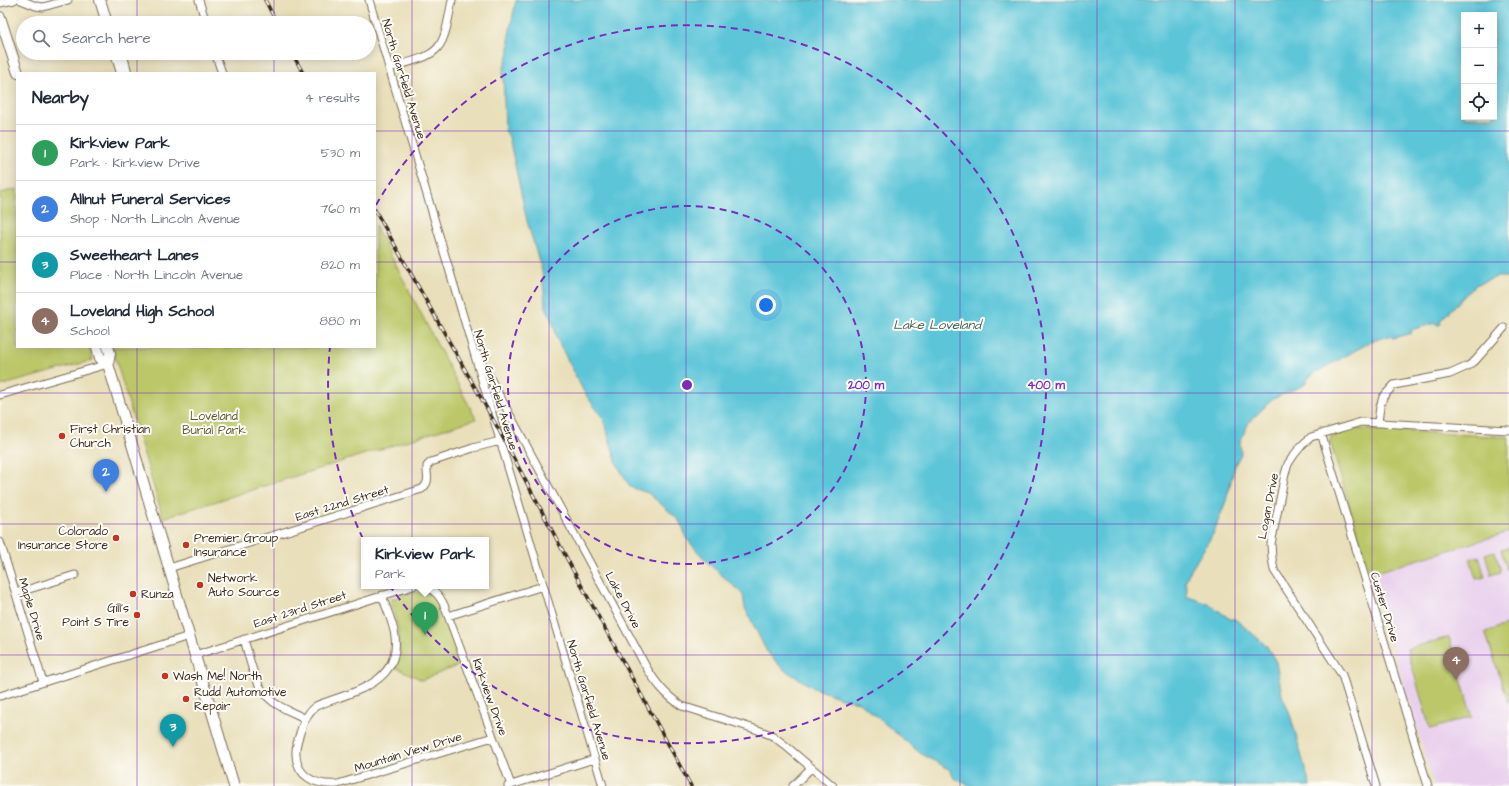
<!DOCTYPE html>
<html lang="en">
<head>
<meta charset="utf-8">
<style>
	body { margin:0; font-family:"Architects Daughter",sans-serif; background:#f2f2f3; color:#1f2937 }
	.controls { position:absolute; right:12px; top:12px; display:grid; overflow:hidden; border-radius:0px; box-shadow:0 2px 10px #0003 }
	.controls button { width:36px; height:36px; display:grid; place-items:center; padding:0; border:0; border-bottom:1px solid #e0e1e3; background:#fff; color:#1f2937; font:20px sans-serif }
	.you { position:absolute; left:766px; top:305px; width:14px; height:14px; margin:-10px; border:3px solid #fff; border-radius:50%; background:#1a73e8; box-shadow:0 0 0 6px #1a73e833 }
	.badge { display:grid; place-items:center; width:26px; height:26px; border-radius:50%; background:#1a73e8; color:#fff; font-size:13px; font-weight:700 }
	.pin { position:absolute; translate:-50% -33px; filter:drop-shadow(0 1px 2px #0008) }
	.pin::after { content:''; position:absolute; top:21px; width:14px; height:12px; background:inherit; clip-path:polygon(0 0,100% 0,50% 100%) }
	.popup { position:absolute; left:361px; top:537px; width:128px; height:52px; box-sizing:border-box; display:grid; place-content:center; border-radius:0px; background:#fff; filter:drop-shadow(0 1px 3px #0005); font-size:13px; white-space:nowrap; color:#747a83 }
	.popup b { font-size:15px; color:#1f2937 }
	.popup::after { content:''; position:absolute; left:50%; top:100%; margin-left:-8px; border:8px solid transparent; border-top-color:#fff }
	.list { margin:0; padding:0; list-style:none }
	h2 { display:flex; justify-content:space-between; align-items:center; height:52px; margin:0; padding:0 16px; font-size:17px }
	h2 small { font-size:13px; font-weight:400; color:#747a83 }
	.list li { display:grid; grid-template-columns:26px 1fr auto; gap:12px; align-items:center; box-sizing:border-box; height:56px; padding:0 16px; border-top:1px solid #e0e1e3 }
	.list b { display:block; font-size:15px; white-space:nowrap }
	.list p { margin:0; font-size:13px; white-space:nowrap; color:#747a83 }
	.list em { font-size:13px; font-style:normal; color:#747a83 }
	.icon { flex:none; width:22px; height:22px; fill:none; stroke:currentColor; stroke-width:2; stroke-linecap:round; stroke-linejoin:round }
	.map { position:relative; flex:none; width:1509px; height:786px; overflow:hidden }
	.search { position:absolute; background:#fff; box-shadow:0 2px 10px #0003; left:16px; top:16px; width:360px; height:44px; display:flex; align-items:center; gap:10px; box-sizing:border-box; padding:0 14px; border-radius:22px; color:#747a83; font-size:15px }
	.panel { position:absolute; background:#fff; box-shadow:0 2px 10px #0003; left:16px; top:72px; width:360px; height:276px; border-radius:0px }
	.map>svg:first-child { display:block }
</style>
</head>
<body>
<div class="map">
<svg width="1509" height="786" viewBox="0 0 1509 786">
	<rect width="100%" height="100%" fill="#fdfcf7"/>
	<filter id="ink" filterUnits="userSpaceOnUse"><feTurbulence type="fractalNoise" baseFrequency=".025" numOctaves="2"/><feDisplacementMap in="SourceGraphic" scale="8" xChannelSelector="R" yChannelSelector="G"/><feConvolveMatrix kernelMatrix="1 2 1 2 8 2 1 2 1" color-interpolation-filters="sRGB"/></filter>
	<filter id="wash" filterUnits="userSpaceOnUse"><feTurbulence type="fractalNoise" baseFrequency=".012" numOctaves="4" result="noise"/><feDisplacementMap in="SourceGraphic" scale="16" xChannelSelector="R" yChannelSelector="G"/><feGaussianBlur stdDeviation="0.9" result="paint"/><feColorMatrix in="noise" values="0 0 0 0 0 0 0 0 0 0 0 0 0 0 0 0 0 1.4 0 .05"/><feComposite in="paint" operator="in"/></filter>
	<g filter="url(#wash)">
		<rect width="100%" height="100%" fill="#e9dfba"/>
		<!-- built -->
		<path fill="#e9d1ed" d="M 1358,429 L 1509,436 L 1509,786 L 1434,786 L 1330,441 L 1331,436 Z"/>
		<!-- green -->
		<path fill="#bbc768" stroke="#7b7843" d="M 17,189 L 17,347 L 89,347 L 93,360 L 0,386 L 0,193 Z
			M 375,225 L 476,419 L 163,518 L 112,347 L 375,347 Z
			M 1358,429 L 1509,437 L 1509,532 L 1370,574 L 1330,441 L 1331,436 Z
			M 1509,547 L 1509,569 L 1507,570 L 1501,549 Z
			M 1495,551 L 1501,572 L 1491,575 L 1485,554 Z
			M 1479,556 L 1485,577 L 1476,579 L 1470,559 Z
			M 414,592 C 421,591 428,592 434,597 C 443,606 457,651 462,664 L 422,680 L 395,667 C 404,644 398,625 390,603 L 391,599 Z
			M 1509,624 L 1509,704 L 1485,632 Z
			M 1449,637 L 1472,717 L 1430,729 L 1407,649 Z"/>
		<!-- water -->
		<path fill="#5cc5d8" stroke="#4c787b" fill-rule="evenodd" d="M 516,0 L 1509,0 L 1509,277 L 1497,277 L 1475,285 L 1440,321 L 1441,324 L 1438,325 L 1435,323 L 1411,330 L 1412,333 L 1393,338 L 1390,336 L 1374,340 L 1310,376 L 1304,385 L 1273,399 L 1249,422 L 1240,442 L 1241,454 L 1235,465 L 1226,501 L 1213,534 L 1188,575 L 1185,582 L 1187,588 L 1186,596 L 1211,605 L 1230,619 L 1235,619 L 1266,645 L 1276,662 L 1282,695 L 1290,714 L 1310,786 L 970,786 L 954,778 L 949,769 L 920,753 L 859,702 L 844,699 L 814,688 L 783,669 L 767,652 L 745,608 L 743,595 L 734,586 L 708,563 L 686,538 L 683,528 L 678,519 L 648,493 L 630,487 L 617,464 L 603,418 L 585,394 L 557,339 L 554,326 L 545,304 L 542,271 L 527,221 L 509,137 L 505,130 L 503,71 L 509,52 L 509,35 ZM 1464,15 L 1494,15 L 1494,117 L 1464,117 Z"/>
	</g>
	<g filter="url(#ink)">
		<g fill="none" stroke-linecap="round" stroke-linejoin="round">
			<defs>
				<path id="minor" d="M 21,0 L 36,6 L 43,7 L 68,0
					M 199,0 L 206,23
					M 369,0 L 603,786
					M 0,3 L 14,0
					M 116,53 L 124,58 L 128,73
					M 215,53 L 222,73
					M 389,68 C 442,53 442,55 452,0
					M 477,354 L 645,665 C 655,682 665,695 682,706 L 758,730 L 773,736 L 787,747 L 833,786
					M 0,395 L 108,364
					M 1378,422 L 1380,407 L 1383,397 L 1394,385 L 1450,374 L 1468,366 L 1475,361 L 1504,328
					M 1321,433 L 1428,786
					M 0,542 L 43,682
					M 169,568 L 422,489 C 431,481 426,476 427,466 L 431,462 L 473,448 L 500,441
					M 423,586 C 434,589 439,595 444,605 L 511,785
					M 16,593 L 75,575
					M 382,595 C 386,608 393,622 395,636 C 401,685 350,692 316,706 C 307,712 303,723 300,733 C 298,739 296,745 296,751 C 295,776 315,786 338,784 L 493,737
					M 448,616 L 543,586
					M 244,639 C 250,659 254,687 272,701 C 282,709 295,713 306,719
					M 195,655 L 413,586
					M 0,696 L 189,636
					M 508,786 L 594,759
					M 793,786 L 811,768
					M 1376,786 L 1342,675 L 1274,570 L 1272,558 L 1271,544 L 1285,474 L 1288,464 L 1294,455 L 1302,445 L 1311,437 L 1361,422 L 1509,430"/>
				<path id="highway" d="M 100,0 L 107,23
					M 0,17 L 18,73
					M 116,53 L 122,73
					M 97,347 L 100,358 L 108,364 L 234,786
					M 108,364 L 110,353 L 108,347"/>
			</defs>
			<!-- minor casing -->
			<use href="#minor" stroke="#786955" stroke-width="9"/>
			<!-- highway casing -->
			<use href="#highway" stroke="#786955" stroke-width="12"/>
			<!-- minor -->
			<use href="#minor" stroke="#fff" stroke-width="7"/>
			<!-- highway -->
			<use href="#highway" stroke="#fff" stroke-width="10"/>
			<defs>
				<path id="rail" d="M 265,0 L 277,23
					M 292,53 L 303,73
					M 375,210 L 494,421 L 573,570 L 691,786"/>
			</defs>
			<!-- rail casing -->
			<use href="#rail" stroke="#3b2a1e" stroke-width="3.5"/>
			<!-- rail -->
			<use href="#rail" stroke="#fdfcf7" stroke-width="2" stroke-dasharray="6" stroke-linecap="butt"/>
		</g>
	</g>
	<!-- grid -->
	<path fill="none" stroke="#7b2cbf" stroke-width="1" stroke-opacity="0.55" d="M 137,0 L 137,23M 274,0 L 274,23M 412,0 L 412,786M 549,0 L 549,786M 686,0 L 686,786M 823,0 L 823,786M 960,0 L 960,786M 1097,0 L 1097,786M 1235,0 L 1235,786M 1372,0 L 1372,786M 137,53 L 137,73M 274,53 L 274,73M 0,131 L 17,131M 375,131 L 1509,131M 0,262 L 17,262M 375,262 L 1509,262M 137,347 L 137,786M 274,347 L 274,786M 0,393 L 1509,393M 0,524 L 1509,524M 0,655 L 1509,655"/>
	<!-- distance rings -->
	<g fill="none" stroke="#7b2cbf" stroke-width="2" stroke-dasharray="7 5">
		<circle cx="687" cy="385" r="179"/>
		<path d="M376 205A359 359 0 1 1 330 347"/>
	</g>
	<!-- markers -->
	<g fill="#c8321e" stroke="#fdfcf7" stroke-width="1.5">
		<circle cx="62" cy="436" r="4"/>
		<circle cx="116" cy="538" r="4"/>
		<circle cx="186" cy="545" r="4"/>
		<circle cx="200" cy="585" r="4"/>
		<circle cx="133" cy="594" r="4"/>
		<circle cx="137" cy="615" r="4"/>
		<circle cx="165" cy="676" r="4"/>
		<circle cx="186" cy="699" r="4"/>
	</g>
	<g text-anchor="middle" stroke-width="4" stroke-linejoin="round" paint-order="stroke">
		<!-- street labels -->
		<g font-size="12" fill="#3b2a1e" stroke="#fdfcf7">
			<text transform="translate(404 79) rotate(73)" y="4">North Garfield Avenue</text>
			<text transform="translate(496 390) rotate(73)" y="4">North Garfield Avenue</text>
			<text transform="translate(342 503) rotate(-17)" y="4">East 22nd Street</text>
			<text transform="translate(1268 506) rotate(-79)" y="4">Logan Drive</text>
			<text transform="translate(623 600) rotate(62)" y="4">Lake Drive</text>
			<text transform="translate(1385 607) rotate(73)" y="4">Custer Drive</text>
			<text transform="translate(32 609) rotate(73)" y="4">Maple Drive</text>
			<text transform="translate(300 609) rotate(-18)" y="4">East 23rd Street</text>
			<text transform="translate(490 697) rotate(70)" y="4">Kirkview Drive</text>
			<text transform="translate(589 700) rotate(73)" y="4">North Garfield Avenue</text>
			<text transform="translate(408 752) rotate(-17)" y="4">Mountain View Drive</text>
		</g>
		<!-- park labels -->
		<g font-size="12" fill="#615934" stroke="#fdfcf7">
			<text x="214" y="420">Loveland<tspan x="214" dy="14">Burial Park</tspan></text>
		</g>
		<!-- poi labels -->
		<g font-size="12" fill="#3b2a1e" stroke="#fdfcf7" text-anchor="start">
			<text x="70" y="433">First Christian<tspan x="70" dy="14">Church</tspan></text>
			<text x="108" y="535" text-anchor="end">Colorado<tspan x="108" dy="14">Insurance Store</tspan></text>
			<text x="194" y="542">Premier Group<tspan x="194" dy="14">Insurance</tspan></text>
			<text x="208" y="582">Network<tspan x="208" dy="14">Auto Source</tspan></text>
			<text x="141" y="598">Runza</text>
			<text x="129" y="612" text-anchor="end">Gill's<tspan x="129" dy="14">Point S Tire</tspan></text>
			<text x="173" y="680">Wash Me! North</text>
			<text x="194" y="696">Rudd Automotive<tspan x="194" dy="14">Repair</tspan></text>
		</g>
		<!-- water labels -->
		<g font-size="13" font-style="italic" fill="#47605f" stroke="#fdfcf7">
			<text x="937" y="329">Lake Loveland</text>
		</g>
	</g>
	<circle cx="687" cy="385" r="6" fill="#7b2cbf" stroke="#fdfcf7" stroke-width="2"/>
	<g font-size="12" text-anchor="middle" font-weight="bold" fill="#7b2cbf" stroke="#fdfcf7" stroke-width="4" stroke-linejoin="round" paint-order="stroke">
		<text x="866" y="389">200 m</text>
		<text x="1046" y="389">400 m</text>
	</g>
</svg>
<div class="controls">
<button>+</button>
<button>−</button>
<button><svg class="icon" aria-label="locate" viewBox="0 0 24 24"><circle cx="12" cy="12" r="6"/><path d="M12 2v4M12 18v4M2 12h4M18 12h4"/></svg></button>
</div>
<div class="you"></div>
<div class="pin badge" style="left:425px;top:635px;background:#2e9e5b">1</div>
<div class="popup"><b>Kirkview Park</b>Park</div>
<div class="pin badge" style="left:106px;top:492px;background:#3f7fe0">2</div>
<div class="pin badge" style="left:173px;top:747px;background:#0f9aa8">3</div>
<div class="pin badge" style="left:1456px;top:680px;background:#8d6e63">4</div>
<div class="search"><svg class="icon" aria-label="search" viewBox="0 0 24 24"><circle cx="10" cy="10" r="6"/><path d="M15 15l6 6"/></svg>Search here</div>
<section class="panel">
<h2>Nearby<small>4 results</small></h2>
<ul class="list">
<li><span class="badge" style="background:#2e9e5b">1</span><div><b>Kirkview Park</b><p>Park · Kirkview Drive</p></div><em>530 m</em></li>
<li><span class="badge" style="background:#3f7fe0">2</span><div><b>Allnut Funeral Services</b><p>Shop · North Lincoln Avenue</p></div><em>760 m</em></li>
<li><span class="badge" style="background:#0f9aa8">3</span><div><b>Sweetheart Lanes</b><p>Place · North Lincoln Avenue</p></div><em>820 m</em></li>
<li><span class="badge" style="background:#8d6e63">4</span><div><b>Loveland High School</b><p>School</p></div><em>880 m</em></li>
</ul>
</section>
</div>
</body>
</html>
